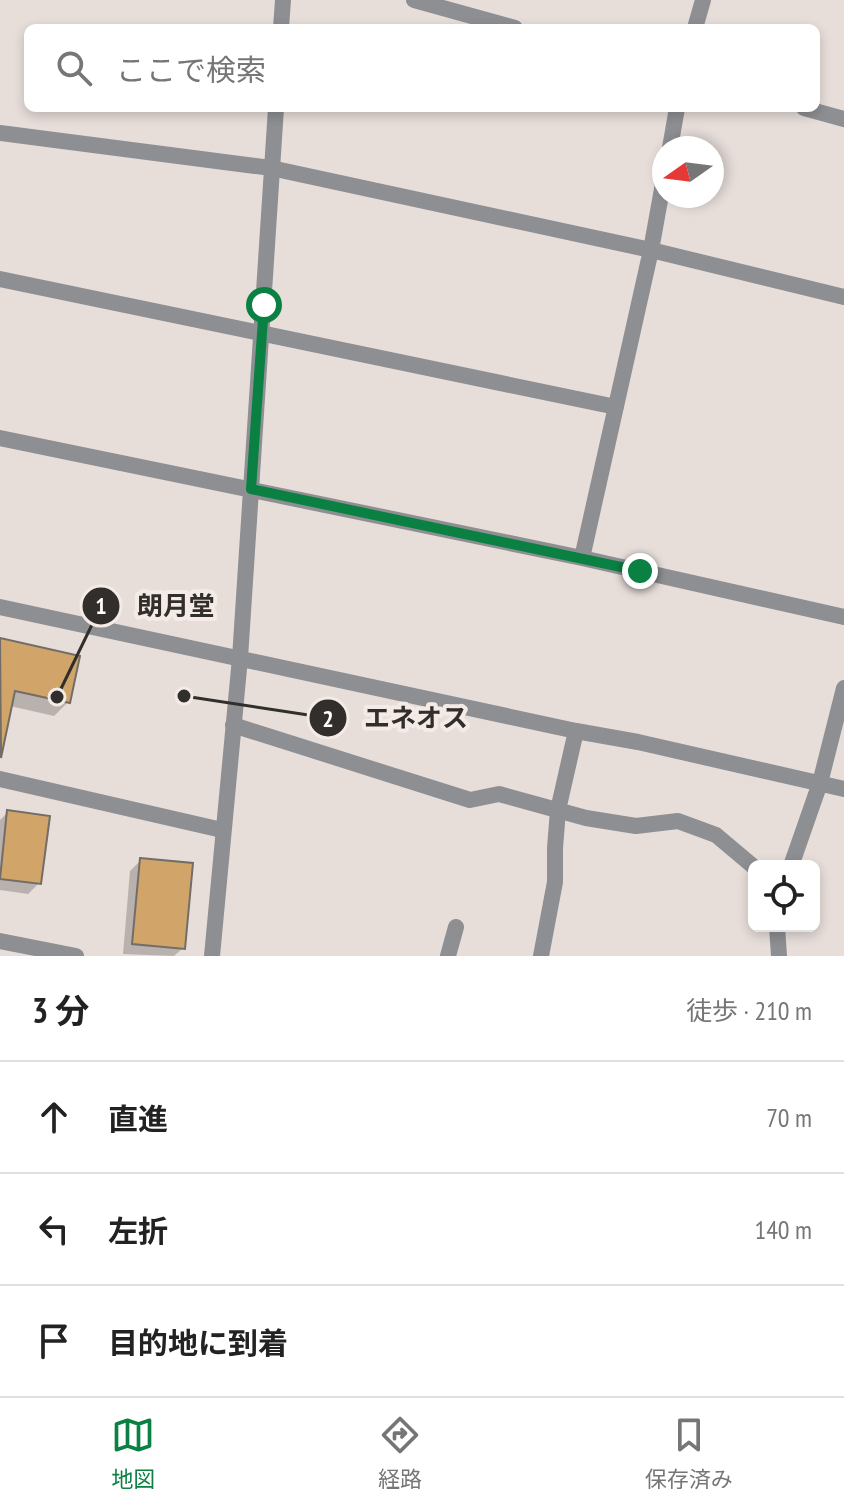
<!DOCTYPE html>
<html lang="ja">
<head>
<meta charset="utf-8">
<style>
	body { margin:0; font-family:"PT Sans Narrow","Noto Sans JP",sans-serif; background:#f2f2f2; color:#222 }
	.controls { position:absolute; right:24px; bottom:24px; display:grid; overflow:hidden; border-radius:12px; box-shadow:0 4px 12px #0003 }
	.controls button { width:72px; height:72px; display:grid; place-items:center; padding:0; border:0; border-bottom:2px solid #e0e0e0; background:#fff; color:#222; font:40px sans-serif }
	.compass { position:absolute; left:652px; top:136px; width:72px; height:72px; border-radius:50%; background:#fff; box-shadow:0 4px 12px #0003; rotate:256deg }
	.stop { position:absolute; width:24px; height:24px; margin:-18px; border:6px solid #0b8043; border-radius:50%; background:#fff }
	.stop.end { background:#0b8043; border-color:#fff; box-shadow:0 2px 8px #0008 }
	.list { margin:0; padding:0; list-style:none }
	h2 { display:flex; justify-content:space-between; align-items:center; height:104px; margin:0; padding:0 32px; font-size:34px }
	h2 small { font-size:26px; font-weight:400; color:#767676 }
	.list li { display:grid; grid-template-columns:52px 1fr auto; gap:24px; align-items:center; box-sizing:border-box; height:112px; padding:0 32px; border-top:2px solid #e0e0e0 }
	.list b { display:block; font-size:30px; white-space:nowrap }
	.list em { font-size:26px; font-style:normal; color:#767676 }
	.icon { flex:none; width:44px; height:44px; fill:none; stroke:currentColor; stroke-width:2; stroke-linecap:round; stroke-linejoin:round }
	.map { position:relative; flex:none; width:844px; height:956px; overflow:hidden }
	.search { position:absolute; background:#fff; box-shadow:0 4px 12px #0003; left:24px; right:24px; top:24px; height:88px; display:flex; align-items:center; gap:20px; box-sizing:border-box; padding:0 28px; border-radius:12px; color:#767676; font-size:30px }
	.sheet { height:440px; background:#fff }
	nav { display:flex; justify-content:space-around; align-items:center; box-sizing:border-box; height:112px; border-top:2px solid #e0e0e0; background:#fff; font-size:22px; color:#767676 }
	nav a { display:grid; justify-items:center; gap:4px }
	nav .on { color:#0b8043 }
	.map>svg:first-child { display:block }
</style>
</head>
<body>
<div class="map">
<svg width="844" height="956" viewBox="0 0 844 956">
	<rect width="100%" height="100%" fill="#e7deda"/>
	<!-- shadow -->
	<path fill="#0003" d="M 0,641 L 77,657 L 68,702 L 54,716 L 10,706 L 0,751 Z
		M 8,812 L 39,883 L 28,894 L 0,890 L 0,820 Z
		M 141,860 L 183,948 L 174,956 L 123,954 L 130,871 Z"/>
	<!-- building -->
	<path fill="#d1a46a" stroke="#726d67" stroke-width="2" d="M 0,638 L 80,656 L 70,703 L 15,691 L 1,758 Z
		M 7,810 L 50,816 L 41,884 L 0,879 Z
		M 140,858 L 193,863 L 185,949 L 132,944 Z"/>
	<g fill="none" stroke-linecap="round" stroke-linejoin="round">
		<!-- minor -->
		<path stroke="#8e8f92" stroke-width="16" d="M 695,28 L 703,0
			M 0,133 L 271,168 L 651,250 L 844,297
			M 670,148 L 677,108
			M 0,279 L 616,407
			M 0,438 L 582,558 L 844,617
			M 582,558 L 651,250 L 664,178
			M 233,725 L 470,800 L 499,794 L 586,818 L 636,826 L 678,821 L 716,835 L 754,867
			M 0,779 L 222,830
			M 791,866 L 820,783
			M 777,926 L 779,956
			M 0,941 L 76,956
			M 448,956 L 456,927
			M 541,956 L 555,882 L 555,848 L 558,810 L 576,731"/>
		<!-- tertiary -->
		<path stroke="#8e8f92" stroke-width="16" d="M 414,0 L 515,28
			M 281,28 L 283,0
			M 804,108 L 844,119
			M 0,607 L 576,731 L 638,742 L 844,789
			M 820,783 L 844,688
			M 212,956 L 240,658 L 276,108"/>
	</g>
	<g fill="none" stroke-linecap="round" stroke-linejoin="round">
		<!-- route -->
		<path stroke="#0b8043" stroke-width="10" d="M 264,305 L 251,489 L 640,571"/>
	</g>
	<!-- callouts -->
	<path fill="none" stroke="#312e2c" stroke-width="3" d="M57 697L101 606M184 696L328 718"/>
	<g fill="#312e2c" stroke="#f4ebe7" stroke-width="3">
		<circle cx="57" cy="697" r="8"/>
		<circle cx="184" cy="696" r="8"/>
		<circle cx="101" cy="606" r="20"/>
		<circle cx="328" cy="718" r="20"/>
	</g>
	<g font-size="24" text-anchor="middle" font-weight="bold" fill="#fff">
		<text x="101" y="614">1</text>
		<text x="328" y="727">2</text>
	</g>
	<g font-size="26" text-anchor="middle" font-weight="bold" fill="#312e2c" stroke="#f4ebe7" stroke-width="8" stroke-linejoin="round" paint-order="stroke">
		<text x="176" y="615">朗月堂</text>
		<text x="416" y="727">エネオス</text>
	</g>
</svg>
<div class="controls">
<button><svg class="icon" aria-label="locate" viewBox="0 0 24 24"><circle cx="12" cy="12" r="6"/><path d="M12 2v4M12 18v4M2 12h4M18 12h4"/></svg></button>
</div>
<svg class="compass" viewBox="-18 -18 36 36"><path d="M0-13l5 13h-10z" fill="#e53935"/><path d="M0 13l5-13h-10z" fill="#767676"/></svg>
<div class="stop" style="left:264px;top:305px"></div>
<div class="stop end" style="left:640px;top:571px"></div>
<div class="search"><svg class="icon" aria-label="search" viewBox="0 0 24 24"><circle cx="10" cy="10" r="6"/><path d="M15 15l6 6"/></svg>ここで検索</div>
</div>
<section class="sheet">
<h2>3 分<small>徒歩 · 210 m</small></h2>
<ul class="list">
<li><svg class="icon" aria-label="ahead" viewBox="0 0 24 24"><path d="M12 20V5M6 11l6-6 6 6"/></svg><div><b>直進</b></div><em>70 m</em></li>
<li><svg class="icon" aria-label="left" viewBox="0 0 24 24"><path d="M17 20v-9H6M10 6l-5 5 5 5"/></svg><div><b>左折</b></div><em>140 m</em></li>
<li><svg class="icon" aria-label="arrive" viewBox="0 0 24 24"><path d="M6 21V4h12l-3 4 3 4H6"/></svg><div><b>目的地に到着</b></div></li>
</ul>
</section>
<nav>
<a class="on"><svg class="icon" aria-label="map" viewBox="0 0 24 24"><path d="M3 6l6-2 6 2 6-2v14l-6 2-6-2-6 2zM9 4v14M15 6v14"/></svg>地図</a>
<a><svg class="icon" aria-label="directions" viewBox="0 0 24 24"><path d="M12 3l9 9-9 9-9-9zM9 14v-3h6M13 9l2 2-2 2"/></svg>経路</a>
<a><svg class="icon" aria-label="saved" viewBox="0 0 24 24"><path d="M7 4h10v16l-5-4-5 4z"/></svg>保存済み</a>
</nav>
</body>
</html>
